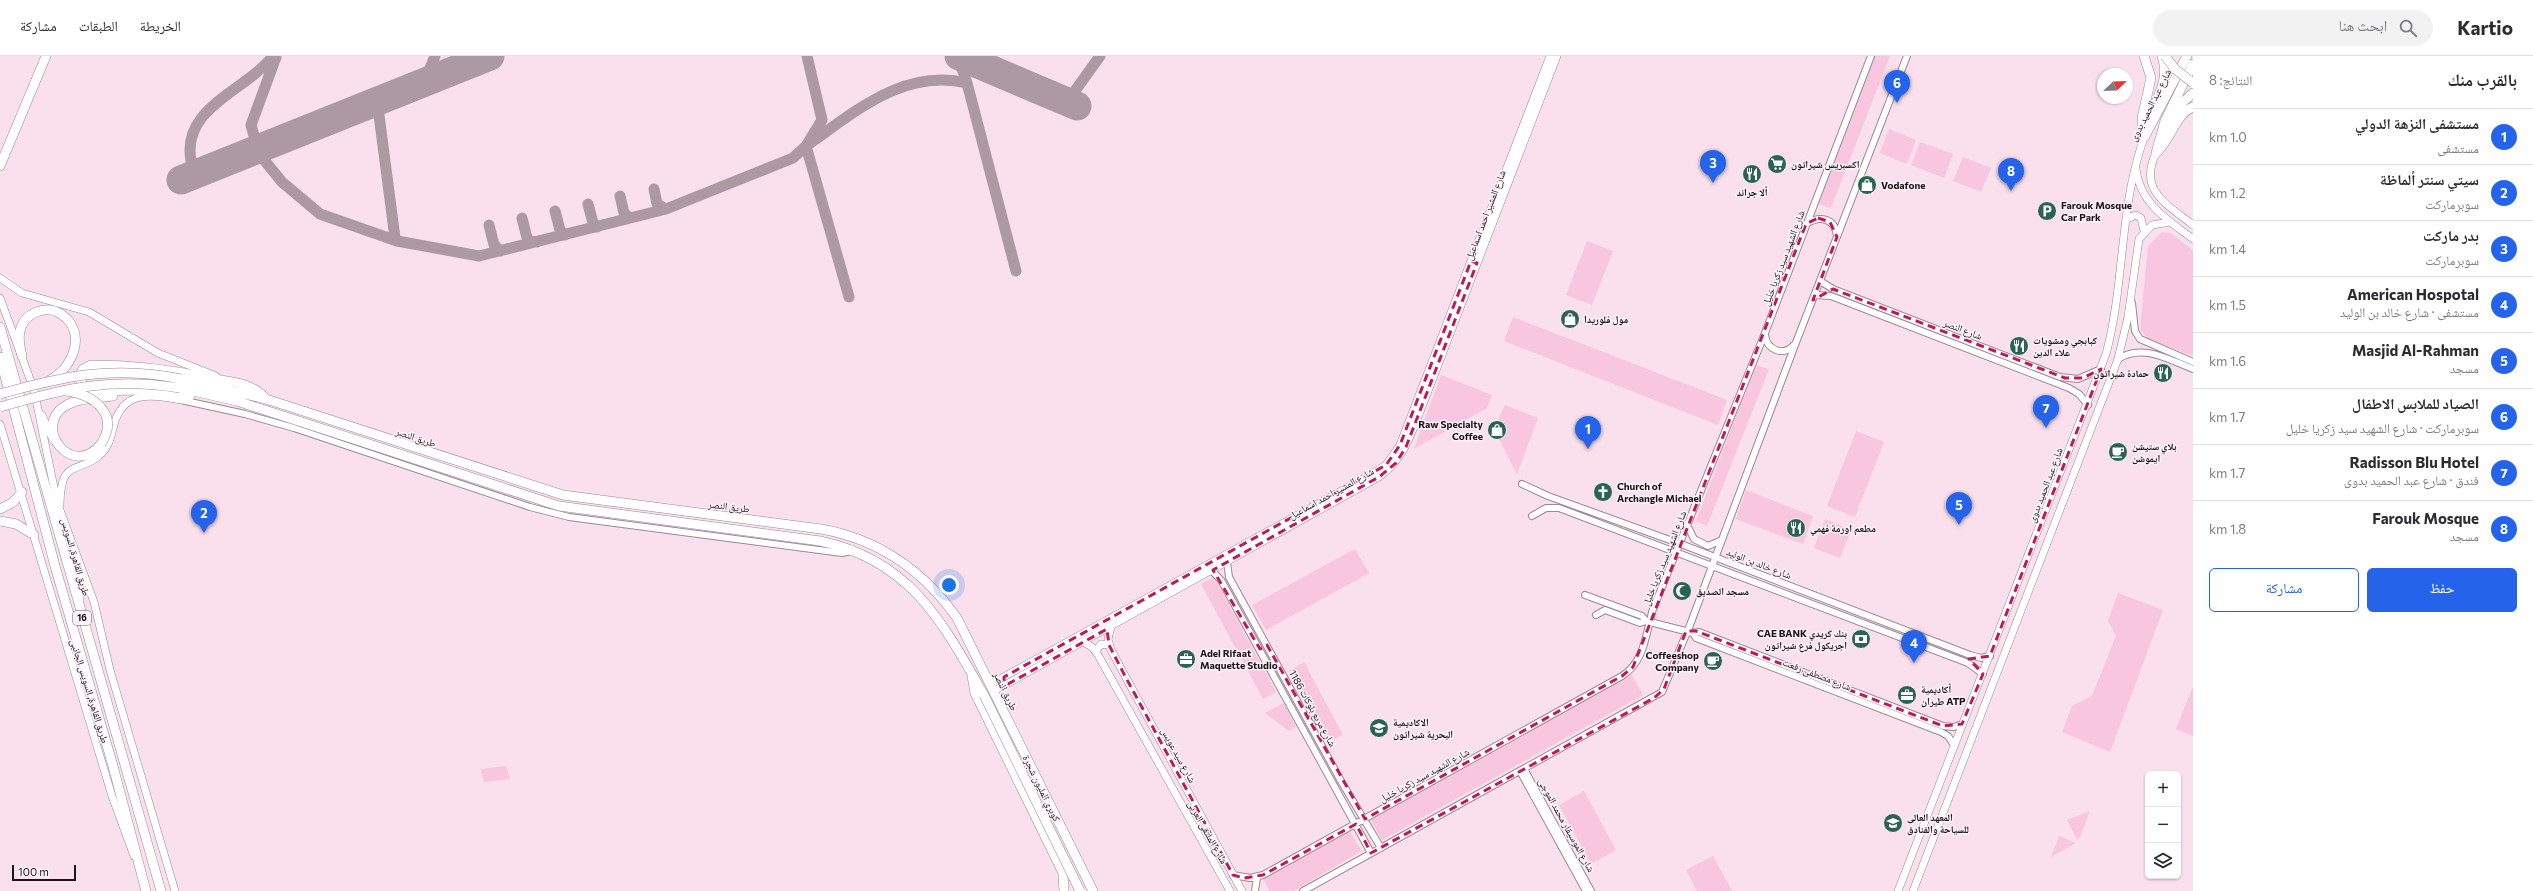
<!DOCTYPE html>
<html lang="ar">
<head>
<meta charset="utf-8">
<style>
	body { margin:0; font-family:Commissioner,"Noto Naskh Arabic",sans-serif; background:#f2f2f3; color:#2b2b33; direction:rtl }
	.controls { position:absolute; right:12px; bottom:12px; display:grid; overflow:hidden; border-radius:6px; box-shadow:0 1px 3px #0004 }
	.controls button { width:36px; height:36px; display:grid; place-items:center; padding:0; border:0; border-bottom:1px solid #e1e1e2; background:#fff; color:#2b2b33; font:20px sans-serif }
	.compass { position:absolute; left:2097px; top:12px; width:36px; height:36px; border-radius:50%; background:#fff; box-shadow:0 1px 3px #0004; rotate:67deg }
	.scale { position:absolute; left:12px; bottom:10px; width:64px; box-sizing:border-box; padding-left:4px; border:2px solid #1d1419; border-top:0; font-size:11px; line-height:14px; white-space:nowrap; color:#1d1419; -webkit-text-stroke:3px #fcf2f7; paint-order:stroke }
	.you { position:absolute; left:949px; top:529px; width:14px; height:14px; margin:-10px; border:3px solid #fff; border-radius:50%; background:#1a73e8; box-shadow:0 0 0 6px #1a73e833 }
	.badge { display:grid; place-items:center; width:26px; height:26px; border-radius:50%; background:#2563eb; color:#fff; font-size:13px; font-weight:700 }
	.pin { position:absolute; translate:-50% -33px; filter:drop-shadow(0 1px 2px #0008) }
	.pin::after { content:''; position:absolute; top:21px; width:14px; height:12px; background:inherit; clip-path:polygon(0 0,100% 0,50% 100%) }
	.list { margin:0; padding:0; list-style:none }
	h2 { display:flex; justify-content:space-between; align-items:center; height:52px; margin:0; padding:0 16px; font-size:17px }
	h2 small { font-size:13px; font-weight:400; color:#7c7c81 }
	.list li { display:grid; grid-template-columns:26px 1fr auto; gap:12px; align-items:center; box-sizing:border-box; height:56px; padding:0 16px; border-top:1px solid #e1e1e2 }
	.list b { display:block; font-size:15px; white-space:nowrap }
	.list p { margin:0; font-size:13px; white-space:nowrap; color:#7c7c81 }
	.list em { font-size:13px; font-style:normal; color:#7c7c81 }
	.actions { display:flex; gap:8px; padding:12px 16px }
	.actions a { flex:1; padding:9px 0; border:1px solid #2563eb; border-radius:6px; text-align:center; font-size:14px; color:#2563eb }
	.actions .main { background:#2563eb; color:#fff }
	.icon { flex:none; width:22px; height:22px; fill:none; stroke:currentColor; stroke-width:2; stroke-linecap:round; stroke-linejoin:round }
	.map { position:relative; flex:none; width:2193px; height:835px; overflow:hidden; direction:ltr }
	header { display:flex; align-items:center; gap:24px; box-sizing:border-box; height:56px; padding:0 20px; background:#fff; border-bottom:1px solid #e1e1e2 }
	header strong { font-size:19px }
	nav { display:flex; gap:22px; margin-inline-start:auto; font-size:14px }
	.search { width:280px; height:36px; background:#f2f2f3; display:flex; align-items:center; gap:10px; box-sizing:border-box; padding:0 14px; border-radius:22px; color:#7c7c81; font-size:15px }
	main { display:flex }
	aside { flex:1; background:#fff }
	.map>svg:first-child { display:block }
</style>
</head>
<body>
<header>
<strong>Kartio</strong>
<div class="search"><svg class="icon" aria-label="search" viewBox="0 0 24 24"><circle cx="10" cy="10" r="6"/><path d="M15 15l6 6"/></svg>ابحث هنا</div>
<nav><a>الخريطة</a><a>الطبقات</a><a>مشاركة</a></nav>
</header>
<main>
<aside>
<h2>بالقرب منك<small>النتائج: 8</small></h2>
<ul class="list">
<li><span class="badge">1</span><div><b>مستشفى النزهة الدولي</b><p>مستشفى</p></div><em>1.0 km</em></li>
<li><span class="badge">2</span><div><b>سيتي سنتر ألماظة</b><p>سوبرماركت</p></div><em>1.2 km</em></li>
<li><span class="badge">3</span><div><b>بدر ماركت</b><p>سوبرماركت</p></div><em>1.4 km</em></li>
<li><span class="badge">4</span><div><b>American Hospotal</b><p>مستشفى · شارع خالد بن الوليد</p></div><em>1.5 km</em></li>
<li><span class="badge">5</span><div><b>Masjid Al-Rahman</b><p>مسجد</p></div><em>1.6 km</em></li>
<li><span class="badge">6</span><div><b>الصياد للملابس الاطفال</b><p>سوبرماركت · شارع الشهيد سيد زكريا خليل</p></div><em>1.7 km</em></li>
<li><span class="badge">7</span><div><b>Radisson Blu Hotel</b><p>فندق · شارع عبد الحميد بدوى</p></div><em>1.7 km</em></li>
<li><span class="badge">8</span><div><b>Farouk Mosque</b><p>مسجد</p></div><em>1.8 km</em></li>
</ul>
<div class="actions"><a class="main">حفظ</a><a>مشاركة</a></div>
</aside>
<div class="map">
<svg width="2193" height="835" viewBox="0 0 2193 835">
	<rect width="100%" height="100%" fill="#f9e0ec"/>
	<!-- green -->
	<path fill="#f8c6de" d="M 1874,0 L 1890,0 L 1831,152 L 1818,148 Z
		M 1889,73 L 1916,84 L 1907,108 L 1880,97 Z
		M 1920,86 L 1953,98 L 1944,122 L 1911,109 Z
		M 1963,101 L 1991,112 L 1981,136 L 1953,125 Z
		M 2162,176 L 2170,177 L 2193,194 L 2193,300 L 2147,282 L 2140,273 L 2148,190 Z
		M 1587,185 L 1613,195 L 1592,249 L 1566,239 Z
		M 1513,261 L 1727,344 L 1718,369 L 1504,285 Z
		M 1755,309 L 1769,313 L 1707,470 L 1696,465 Z
		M 1441,319 L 1492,339 L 1487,352 L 1414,393 Z
		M 1505,349 L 1538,362 L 1517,418 L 1494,373 Z
		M 1856,375 L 1884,386 L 1855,461 L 1827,450 Z
		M 1746,434 L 1813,460 L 1803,488 L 1736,463 Z
		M 1825,463 L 1851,474 L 1840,502 L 1814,492 Z
		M 1355,493 L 1369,517 L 1266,574 L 1252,549 Z
		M 1214,521 L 1276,636 L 1263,643 L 1201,528 Z
		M 2118,537 L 2163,554 L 2110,696 L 2062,676 L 2072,650 L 2092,640 L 2116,580 L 2108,565 Z
		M 1304,606 L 1343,679 L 1328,686 L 1290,614 Z
		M 1632,619 L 1643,639 L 1382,784 L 1370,763 Z
		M 2193,630 L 2193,680 L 2176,673 Z
		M 1284,647 L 1296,671 L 1289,675 L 1265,657 Z
		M 506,710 L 510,723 L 484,726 L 481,713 Z
		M 1584,735 L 1616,794 L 1591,808 L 1559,749 Z
		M 2090,755 L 2080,781 L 2077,784 L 2067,764 Z
		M 1349,774 L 1361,795 L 1294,835 L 1269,835 L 1262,819 Z
		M 2059,780 L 2076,787 L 2051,801 Z
		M 1713,800 L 1732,835 L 1697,835 L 1686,814 Z"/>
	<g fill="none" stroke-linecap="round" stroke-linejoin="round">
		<!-- taxiway -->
		<path stroke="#ac99a2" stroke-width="11" d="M 954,0 L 961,10 L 967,27 L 1016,215
			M 424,27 L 435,0
			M 1067,46 L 1100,0
			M 379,59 L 395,182 L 397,185 L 479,200 L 666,153 L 793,102 L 806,90 L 822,64 L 807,0
			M 272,88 L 260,87 L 254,80 L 251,69 L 276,1
			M 256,94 L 282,126 L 320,158 L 397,185
			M 206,114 L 191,105 C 181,51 246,35 273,0
			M 654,133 L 657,148 L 666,153
			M 620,140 L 624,157 L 630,162
			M 588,148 L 593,167 L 597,171
			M 555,155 L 560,174 L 565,179
			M 522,162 L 527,182 L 530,185 L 537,186
			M 489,169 L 494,189 L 501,195
			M 849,241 L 806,90 C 855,56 903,12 967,27"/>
		<!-- runway -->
		<path stroke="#ac99a2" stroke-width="29" d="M 959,0 L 1077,50
			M 181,124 L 490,0"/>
		<defs>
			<path id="minor" d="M 1806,168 C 1820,159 1835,162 1837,180
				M 1820,225 L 1833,233 L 2060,321 L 2078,323 L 2101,313
				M 1815,239 L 1831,240 L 2069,332 L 2079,338 L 2088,349
				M 2132,247 L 2135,275 L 2140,283 L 2193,306
				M 1765,279 C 1767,294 1783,301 1794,289
				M 2118,303 C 2143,287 2169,304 2193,313
				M 181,344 L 245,358 L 294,372 L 530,451 L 569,461 L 842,497 L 851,495
				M 1522,428 L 1548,440 L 1681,488 L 1970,599 L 1981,602 L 1990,600
				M 1532,460 L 1546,452 L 1559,452 L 1968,607 L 1983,618
				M 1688,471 L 1694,483 L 1708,490 L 1720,485
				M 1227,506 L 1229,521 L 1341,725 L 1381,792
				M 1211,514 L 1221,524 L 1371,797
				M 1585,539 L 1642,560 L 1646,565
				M 1596,559 L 1605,554 L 1640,567 L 1646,565
				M 1646,565 L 1693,577 L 1699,576 L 1943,670 L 1954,671 L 1962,668
				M 1693,577 L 1696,582 L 1941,676 L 1948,680 L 1954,689
				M 1524,713 L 1591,835
				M 1520,715 L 1586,835
				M 1233,819 L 1250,822 L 1263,819 L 1622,620 C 1645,606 1646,576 1653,553 L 1765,277 L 1871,0
				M 1255,835 L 1257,821
				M 1303,835 L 1662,636 L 1690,569 L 1795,289 L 1907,0"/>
			<path id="major" d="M 2156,97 C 2138,135 2167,148 2193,169
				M 2136,113 C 2140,148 2168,164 2193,183
				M 2127,163 L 2136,159 L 2141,162 L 2144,175
				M 0,222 L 22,237 L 89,256 L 158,297 L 216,320
				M 0,242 L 34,334 L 57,446 L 94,546 L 110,614 L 175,835
				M 42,359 L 53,384
				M 0,368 L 112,740 L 134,800
				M 60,448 C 61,399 80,420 102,397 C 110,389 111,379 114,369 C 123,333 152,339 181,344
				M 1111,571 L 1108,583 L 1111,594 L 1242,835
				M 1083,586 L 1092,591 L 1098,599 L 1230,835
				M 1096,595 L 1101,588 L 1109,589
				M 991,628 L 1372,418 L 1386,409 L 1400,389 L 1550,0
				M 994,635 L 1379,421 C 1401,405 1408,386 1418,361 L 1557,0
				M 1898,835 L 2106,298 C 2125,228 2119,151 2144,82
				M 1913,835 L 2118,303 L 2128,261 L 2139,183 L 2152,169 L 2170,166"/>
			<path id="highway" d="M 2151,60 C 2158,38 2170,23 2162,0
				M 2170,69 L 2182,47 L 2193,37
				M 2144,82 L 2187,0
				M 2144,82 L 2142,62 L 2151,22 L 2144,0
				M 2156,97 L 2165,65 L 2193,8
				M 2156,97 C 2171,84 2176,57 2193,51
				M 0,110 L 46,0
				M 0,271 L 161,835
				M 22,300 C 20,292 18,283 20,275 C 24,257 46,248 61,258 C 88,276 73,312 50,324
				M 0,301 L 55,510 L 113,710 L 146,835
				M 181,323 L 266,343 L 563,439 L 821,473 C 878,483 924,515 957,562 L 1093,835
				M 180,332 L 237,345 L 559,450 L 820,485 C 910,504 942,565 984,639
				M 190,340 L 136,334 L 96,335 L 85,332 L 79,321 L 83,313 L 91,309 C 132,309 169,313 209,322 C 229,326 250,325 265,342
				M 101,388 C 72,424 32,371 65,350 C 77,342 98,342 113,340
				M 0,453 L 12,447 L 22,436
				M 0,465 L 16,468 L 34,479
				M 75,498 L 79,542
				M 972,620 L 975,637 L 1063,817 L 1064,835"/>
		</defs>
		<!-- minor casing -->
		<use href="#minor" stroke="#9e8792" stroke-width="8"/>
		<!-- major casing -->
		<use href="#major" stroke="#9e8792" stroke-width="8"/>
		<!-- highway casing -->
		<use href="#highway" stroke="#9e8792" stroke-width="10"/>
		<!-- minor -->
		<use href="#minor" stroke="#fff" stroke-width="6"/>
		<!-- major -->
		<use href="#major" stroke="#fff" stroke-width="7"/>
		<!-- highway -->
		<use href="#highway" stroke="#fff" stroke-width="9"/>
		<defs>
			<path id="highway-bridge" d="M 2165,0 L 2175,13 L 2193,27
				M 67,335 C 94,339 120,358 101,388
				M 0,338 C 64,320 114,309 181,323
				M 0,351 C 66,332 111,321 180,332
				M 984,639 L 1080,835"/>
		</defs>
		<!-- highway-bridge casing -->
		<use href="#highway-bridge" stroke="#9e8792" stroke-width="10" stroke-linecap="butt"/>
		<!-- highway-bridge -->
		<use href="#highway-bridge" stroke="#fff" stroke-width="9"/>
	</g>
	<!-- marked area -->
	<path fill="none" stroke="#c2185b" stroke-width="3" stroke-dasharray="8 5" stroke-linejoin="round" d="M 1818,162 L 1830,166 L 1837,181 L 1813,244 L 1833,233 L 2065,322 L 2083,322 L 2101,313 L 1990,600 L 1969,603 L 1983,618 L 1962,668 L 1943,670 L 1696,575 L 1686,575 L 1664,633 L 1654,642 L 1371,797 L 1356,768 L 1263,819 L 1244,822 L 1233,819 L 1125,620 L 1109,589 L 1107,573 L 1008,628 L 1004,625 L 1004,621 L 1386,409 L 1400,389 L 1471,205 L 1477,207 L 1406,391 L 1396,407 L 1379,421 L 1213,514 L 1260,593 L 1267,589 L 1365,763 L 1622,620 L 1633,611 L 1806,168 Z"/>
	<!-- icons -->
	<defs>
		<symbol id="supermarket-disc" viewBox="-11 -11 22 22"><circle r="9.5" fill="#28644f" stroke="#fcf2f7"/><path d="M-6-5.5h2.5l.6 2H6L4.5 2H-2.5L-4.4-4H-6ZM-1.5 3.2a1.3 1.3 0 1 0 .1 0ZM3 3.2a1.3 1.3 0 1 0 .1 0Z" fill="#fff"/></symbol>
		<symbol id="restaurant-disc" viewBox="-11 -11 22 22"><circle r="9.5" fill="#28644f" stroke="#fcf2f7"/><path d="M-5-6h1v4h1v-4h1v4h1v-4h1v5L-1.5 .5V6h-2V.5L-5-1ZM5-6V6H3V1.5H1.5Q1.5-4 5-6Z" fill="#fff"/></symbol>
		<symbol id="shop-disc" viewBox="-11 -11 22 22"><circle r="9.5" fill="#28644f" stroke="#fcf2f7"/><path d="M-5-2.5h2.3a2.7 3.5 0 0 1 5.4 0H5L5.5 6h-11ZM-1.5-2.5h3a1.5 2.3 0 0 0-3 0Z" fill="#fff"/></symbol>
		<symbol id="parking-disc" viewBox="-11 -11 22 22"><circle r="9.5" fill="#28644f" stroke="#fcf2f7"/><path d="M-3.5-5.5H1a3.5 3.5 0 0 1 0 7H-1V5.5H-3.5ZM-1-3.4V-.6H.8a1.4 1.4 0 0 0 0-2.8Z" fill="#fff"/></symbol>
		<symbol id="cafe-disc" viewBox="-11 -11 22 22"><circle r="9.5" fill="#28644f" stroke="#fcf2f7"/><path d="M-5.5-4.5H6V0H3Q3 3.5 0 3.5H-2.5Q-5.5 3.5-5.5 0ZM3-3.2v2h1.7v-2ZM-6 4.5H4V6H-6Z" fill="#fff"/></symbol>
		<symbol id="church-disc" viewBox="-11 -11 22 22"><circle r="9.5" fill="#28644f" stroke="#fcf2f7"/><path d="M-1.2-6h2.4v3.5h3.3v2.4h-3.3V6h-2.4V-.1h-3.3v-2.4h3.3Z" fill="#fff"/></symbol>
		<symbol id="mosque-disc" viewBox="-11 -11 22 22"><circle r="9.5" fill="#28644f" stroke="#fcf2f7"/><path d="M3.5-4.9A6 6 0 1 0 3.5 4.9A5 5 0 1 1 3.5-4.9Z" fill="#fff"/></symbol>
		<symbol id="bank-disc" viewBox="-11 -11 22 22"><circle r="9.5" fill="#28644f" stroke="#fcf2f7"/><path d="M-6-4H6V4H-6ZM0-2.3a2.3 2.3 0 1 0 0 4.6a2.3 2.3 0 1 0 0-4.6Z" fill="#fff"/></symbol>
		<symbol id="office-disc" viewBox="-11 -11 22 22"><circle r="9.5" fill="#28644f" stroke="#fcf2f7"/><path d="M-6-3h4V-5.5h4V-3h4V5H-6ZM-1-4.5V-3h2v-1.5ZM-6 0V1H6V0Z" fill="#fff"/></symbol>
		<symbol id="university-disc" viewBox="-11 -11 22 22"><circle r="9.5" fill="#28644f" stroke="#fcf2f7"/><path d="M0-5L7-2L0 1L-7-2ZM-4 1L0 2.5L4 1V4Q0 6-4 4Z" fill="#fff"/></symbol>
	</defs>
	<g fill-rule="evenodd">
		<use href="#supermarket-disc" x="1766" y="97" width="22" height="22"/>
		<use href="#restaurant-disc" x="1741" y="107" width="22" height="22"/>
		<use href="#shop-disc" x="1856" y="118" width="22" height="22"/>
		<use href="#parking-disc" x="2036" y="144" width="22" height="22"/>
		<use href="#shop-disc" x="1559" y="252" width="22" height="22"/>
		<use href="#restaurant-disc" x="2008" y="279" width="22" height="22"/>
		<use href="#restaurant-disc" x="2152" y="306" width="22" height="22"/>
		<use href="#shop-disc" x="1486" y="363" width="22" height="22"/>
		<use href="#cafe-disc" x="2107" y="385" width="22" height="22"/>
		<use href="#church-disc" x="1592" y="425" width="22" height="22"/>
		<use href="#restaurant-disc" x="1785" y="461" width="22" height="22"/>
		<use href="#mosque-disc" x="1671" y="524" width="22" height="22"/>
		<use href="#bank-disc" x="1850" y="572" width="22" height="22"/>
		<use href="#office-disc" x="1175" y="592" width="22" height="22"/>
		<use href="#cafe-disc" x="1702" y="594" width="22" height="22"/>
		<use href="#office-disc" x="1896" y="628" width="22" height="22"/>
		<use href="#university-disc" x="1368" y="661" width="22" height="22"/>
		<use href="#university-disc" x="1882" y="756" width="22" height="22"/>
	</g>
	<g text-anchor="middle" stroke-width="3" stroke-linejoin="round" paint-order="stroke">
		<!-- shield labels -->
		<rect fill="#fcf2f7" stroke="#60575c" stroke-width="1" x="73" y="555" width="18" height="14" rx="3"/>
		<g font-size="9" font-weight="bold" fill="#1d1419">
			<text x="82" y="565">16</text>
		</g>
		<!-- street labels -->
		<g font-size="10" fill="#1d1419" stroke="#fcf2f7">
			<text transform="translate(2150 49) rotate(-63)" y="4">شارع عبد الحميد بدوى</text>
			<text transform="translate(1485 159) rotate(-69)" y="4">شارع المشير احمد اسماعيل</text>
			<text transform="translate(1783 202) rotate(-69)" y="4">شارع الشهيد سيد زكريا خليل</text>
			<text transform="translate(1963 273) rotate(21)" y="4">شارع النصر</text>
			<text transform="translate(416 381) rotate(18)" y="4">طريق النصر</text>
			<text transform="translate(2045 429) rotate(-69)" y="4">شارع عبد الحميد بدوى</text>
			<text transform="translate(1331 437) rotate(-29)" y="4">شارع المشير احمد اسماعيل</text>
			<text transform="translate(729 450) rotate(7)" y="4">طريق النصر</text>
			<text transform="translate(76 501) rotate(74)" y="4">طريق القاهرة, السويس</text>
			<text transform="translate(1664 502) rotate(-68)" y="4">شارع الشهيد سيد زكريا خليل</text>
			<text transform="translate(1759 507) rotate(21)" y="4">شارع خالد بن الوليد</text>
			<text transform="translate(1817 618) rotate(21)" y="4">شارع مصطفى رفعت</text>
			<text transform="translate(90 635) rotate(73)" y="4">طريق القاهرة, السويس الجانبى</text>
			<text transform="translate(1006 635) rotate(64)" y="4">طريق النصر</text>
			<text transform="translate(1313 652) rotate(61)" y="4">شارع مربع بلوكات 1186</text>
			<text transform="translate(1179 699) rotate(61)" y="4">شارع سيد عويس</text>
			<text transform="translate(1424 719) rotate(-29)" y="4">شارع الشهيد سيد زكريا خليل</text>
			<text transform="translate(1042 732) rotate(64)" y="4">كوبري المليون شجرة</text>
			<text transform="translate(1567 769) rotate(61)" y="4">شارع الموسيقار محمد الموجى</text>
			<text transform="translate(1208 776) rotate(61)" y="4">شارع الملتقى العربى</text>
		</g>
		<!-- poi labels -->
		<g font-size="10" font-weight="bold" fill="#1d1419" stroke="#fcf2f7" text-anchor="start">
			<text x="1791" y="112">اكسبريس شيراتون</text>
			<text x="1881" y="133">Vodafone</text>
			<text x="1752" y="140" text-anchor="middle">ألا جراند</text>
			<text x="2061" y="153">Farouk Mosque<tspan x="2061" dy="12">Car Park</tspan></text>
			<text x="1584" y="267">مول فلوريدا</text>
			<text x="2033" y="288">كبابجي ومشويات<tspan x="2033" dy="12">علاء الدين</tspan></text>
			<text x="2149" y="321" text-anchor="end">حمادة شيراتون</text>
			<text x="1483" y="372" text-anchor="end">Raw Specialty<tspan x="1483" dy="12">Coffee</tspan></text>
			<text x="2132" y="394">بلاي ستيشن<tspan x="2132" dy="12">ايموشن</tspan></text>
			<text x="1617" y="434">Church of<tspan x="1617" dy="12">Archangle Michael</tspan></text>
			<text x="1810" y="476">مطعم اورمة فهمي</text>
			<text x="1696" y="539">مسجد الصديق</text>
			<text x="1847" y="581" text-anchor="end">CAE BANK بنك كريدي<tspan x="1847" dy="12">اجريكول فرع شيراتون</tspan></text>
			<text x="1200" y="601">Adel Rifaat<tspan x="1200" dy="12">Maquette Studio</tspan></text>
			<text x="1699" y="603" text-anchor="end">Coffeeshop<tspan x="1699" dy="12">Company</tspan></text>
			<text x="1921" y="637">أكاديمية<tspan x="1921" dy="12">طيران ATP</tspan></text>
			<text x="1393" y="670">الاكاديمية<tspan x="1393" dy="12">البحرية شيراتون</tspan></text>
			<text x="1907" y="765">المعهد العالى<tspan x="1907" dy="12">للسياحة والفنادق</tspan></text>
		</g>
	</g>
</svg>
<div class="controls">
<button>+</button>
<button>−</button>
<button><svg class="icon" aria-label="layers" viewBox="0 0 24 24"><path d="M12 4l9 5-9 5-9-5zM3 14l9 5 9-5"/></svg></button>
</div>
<svg class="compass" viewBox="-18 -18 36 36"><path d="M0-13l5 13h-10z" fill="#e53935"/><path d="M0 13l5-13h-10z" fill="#7c7c81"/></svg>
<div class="scale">100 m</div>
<div class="you"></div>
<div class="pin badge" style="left:1588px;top:393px">1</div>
<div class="pin badge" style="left:204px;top:477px">2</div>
<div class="pin badge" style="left:1713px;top:127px">3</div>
<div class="pin badge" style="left:1914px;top:607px">4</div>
<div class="pin badge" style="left:1959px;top:469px">5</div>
<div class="pin badge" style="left:1897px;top:47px">6</div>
<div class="pin badge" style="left:2046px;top:372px">7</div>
<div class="pin badge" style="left:2011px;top:135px">8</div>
</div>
</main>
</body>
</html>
